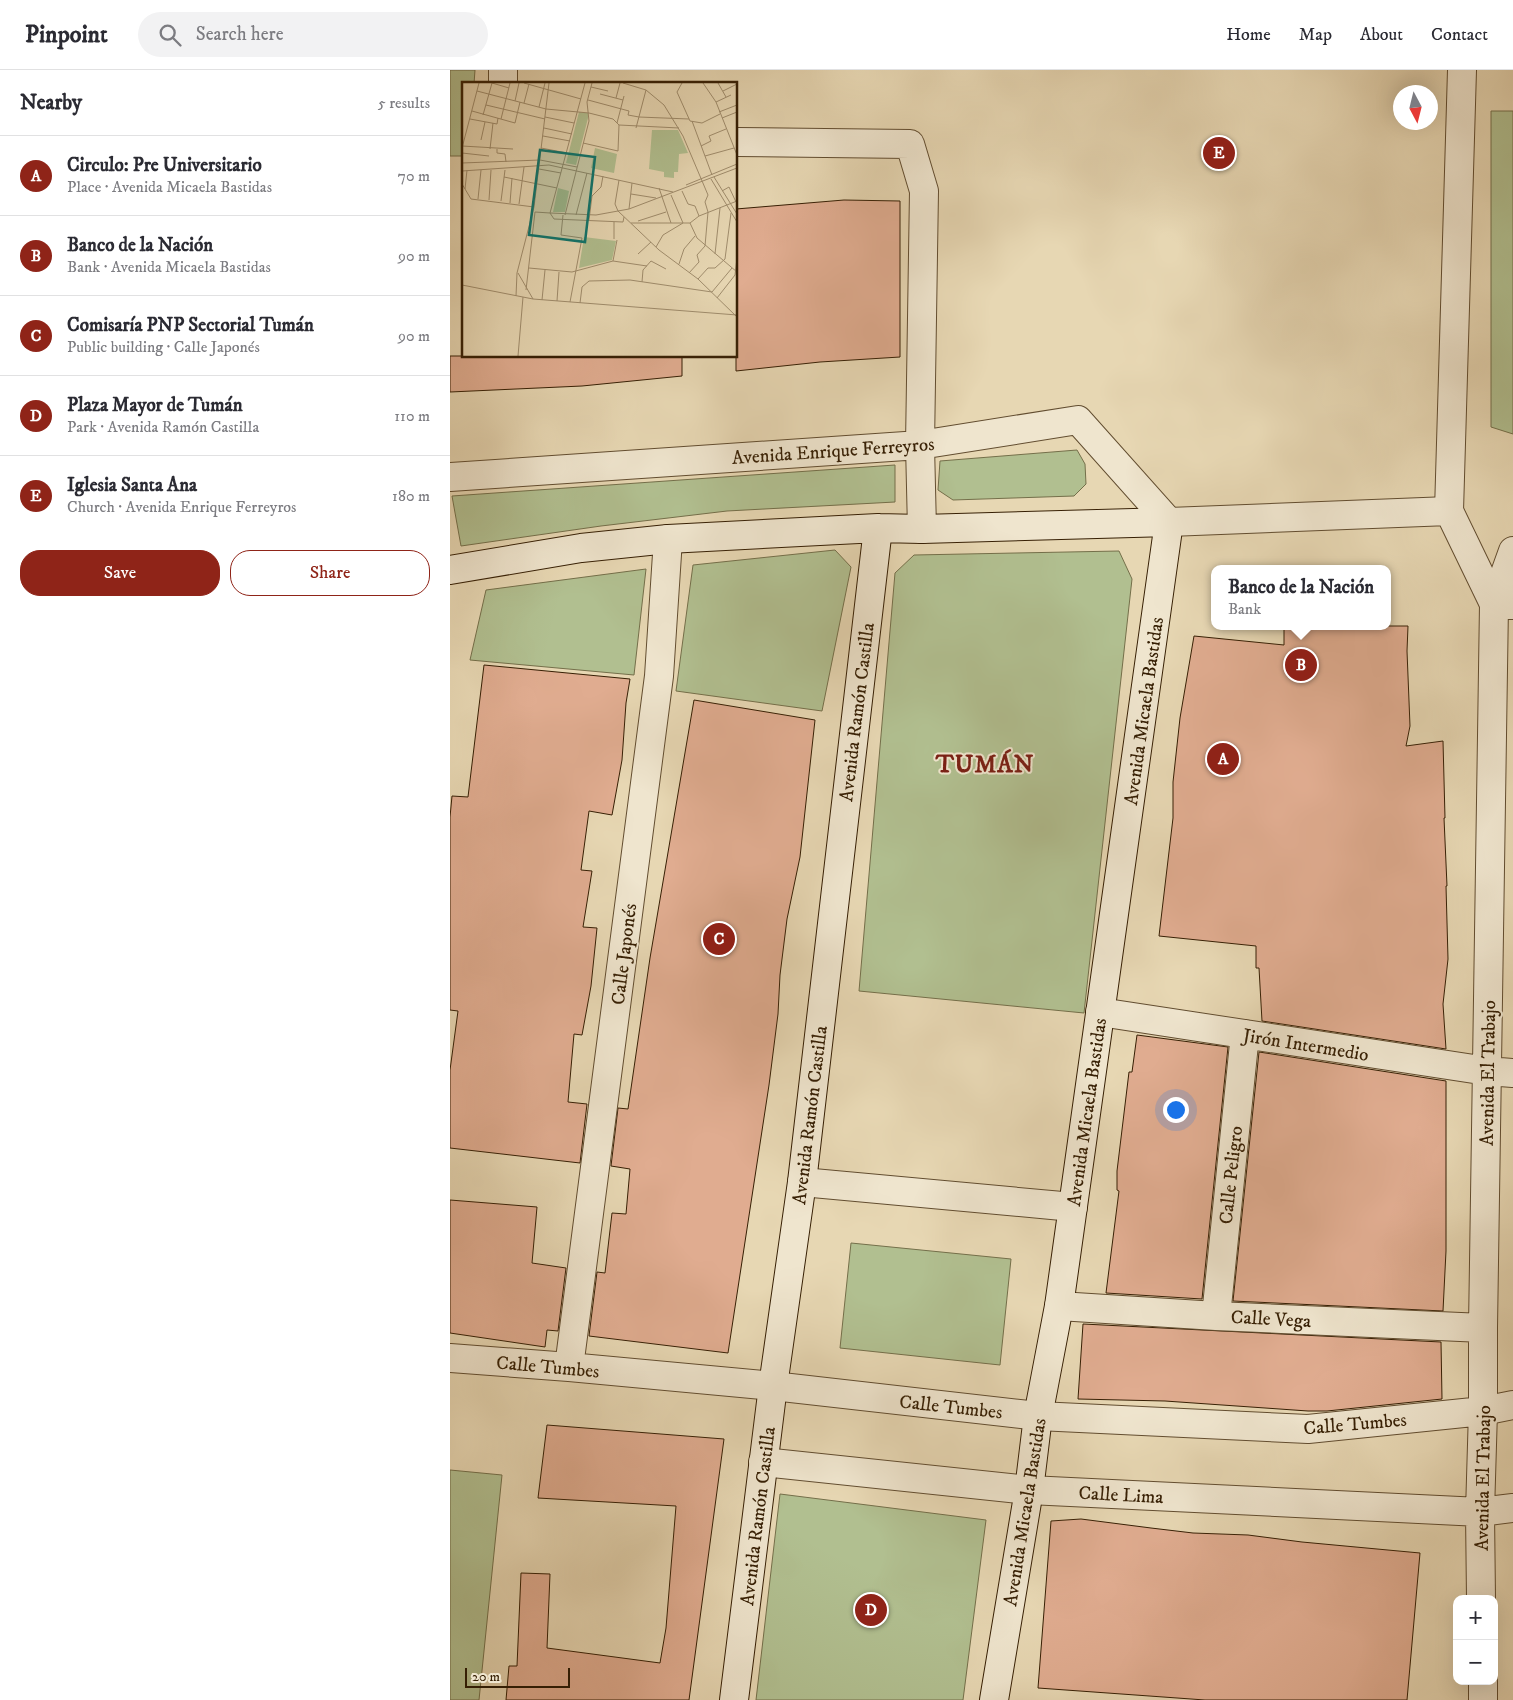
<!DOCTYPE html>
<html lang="en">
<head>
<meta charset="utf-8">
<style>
	body { margin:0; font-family:"IM FELL DW Pica",serif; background:#f2f2f3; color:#2b2b33 }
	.controls { position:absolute; right:15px; bottom:15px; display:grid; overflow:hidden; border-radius:10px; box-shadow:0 5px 20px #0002 }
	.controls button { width:45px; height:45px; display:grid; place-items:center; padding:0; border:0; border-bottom:1px solid #e1e1e2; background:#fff; color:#2b2b33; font:25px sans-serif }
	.compass { position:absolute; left:943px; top:15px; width:45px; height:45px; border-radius:50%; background:#fff; box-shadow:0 5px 20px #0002; rotate:173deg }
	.scale { position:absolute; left:15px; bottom:12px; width:105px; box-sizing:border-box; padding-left:5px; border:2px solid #361f04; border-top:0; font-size:14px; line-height:18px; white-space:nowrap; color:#361f04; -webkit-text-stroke:4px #efe5ce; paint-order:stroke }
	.you { position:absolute; left:725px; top:1039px; width:18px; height:18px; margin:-12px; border:4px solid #fff; border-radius:50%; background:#1a73e8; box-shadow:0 0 0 8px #1a73e833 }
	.badge { display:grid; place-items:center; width:32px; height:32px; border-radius:50%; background:#8f2418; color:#fff; font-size:16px; font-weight:700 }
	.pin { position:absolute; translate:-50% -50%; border:2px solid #fff; box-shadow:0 1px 5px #0006 }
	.popup { position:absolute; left:761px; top:495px; width:180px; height:65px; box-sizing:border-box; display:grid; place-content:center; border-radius:10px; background:#fff; filter:drop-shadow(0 1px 4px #0005); font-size:16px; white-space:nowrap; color:#7c7c81 }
	.popup b { font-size:19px; color:#2b2b33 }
	.popup::after { content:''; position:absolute; left:50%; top:100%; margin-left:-10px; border:10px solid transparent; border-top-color:#fff }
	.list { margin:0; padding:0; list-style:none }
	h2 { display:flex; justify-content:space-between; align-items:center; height:65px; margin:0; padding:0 20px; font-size:21px }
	h2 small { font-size:16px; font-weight:400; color:#7c7c81 }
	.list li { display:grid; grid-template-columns:32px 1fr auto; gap:15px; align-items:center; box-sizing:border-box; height:80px; padding:0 20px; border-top:1px solid #e1e1e2 }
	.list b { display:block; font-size:19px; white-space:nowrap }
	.list p { margin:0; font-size:16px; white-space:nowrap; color:#7c7c81 }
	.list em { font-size:16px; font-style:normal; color:#7c7c81 }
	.actions { display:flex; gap:10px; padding:15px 20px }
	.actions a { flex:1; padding:11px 0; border:1px solid #8f2418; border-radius:20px; text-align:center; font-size:18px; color:#8f2418 }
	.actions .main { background:#8f2418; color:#fff }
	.icon { flex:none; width:28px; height:28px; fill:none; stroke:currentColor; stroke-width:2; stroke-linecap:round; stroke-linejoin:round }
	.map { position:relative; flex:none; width:1063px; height:1630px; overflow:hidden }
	header { display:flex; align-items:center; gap:30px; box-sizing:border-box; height:70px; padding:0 25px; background:#fff; border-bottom:1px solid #e1e1e2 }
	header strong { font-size:24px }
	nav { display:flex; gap:28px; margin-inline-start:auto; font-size:18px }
	.search { width:350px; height:45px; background:#f2f2f3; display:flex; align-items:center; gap:12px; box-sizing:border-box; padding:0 18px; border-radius:28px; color:#7c7c81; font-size:19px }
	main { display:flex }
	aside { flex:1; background:#fff }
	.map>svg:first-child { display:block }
</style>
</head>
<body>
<header>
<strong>Pinpoint</strong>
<div class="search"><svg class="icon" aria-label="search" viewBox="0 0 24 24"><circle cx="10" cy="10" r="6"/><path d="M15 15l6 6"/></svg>Search here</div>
<nav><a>Home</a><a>Map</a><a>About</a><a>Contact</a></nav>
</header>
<main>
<aside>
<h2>Nearby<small>5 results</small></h2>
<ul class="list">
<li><span class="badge">A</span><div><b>Circulo: Pre Universitario</b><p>Place · Avenida Micaela Bastidas</p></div><em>70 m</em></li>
<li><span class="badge">B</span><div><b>Banco de la Nación</b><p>Bank · Avenida Micaela Bastidas</p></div><em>90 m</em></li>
<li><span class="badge">C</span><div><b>Comisaría PNP Sectorial Tumán</b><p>Public building · Calle Japonés</p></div><em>90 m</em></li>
<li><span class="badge">D</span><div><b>Plaza Mayor de Tumán</b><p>Park · Avenida Ramón Castilla</p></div><em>110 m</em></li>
<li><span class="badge">E</span><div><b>Iglesia Santa Ana</b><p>Church · Avenida Enrique Ferreyros</p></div><em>180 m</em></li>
</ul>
<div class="actions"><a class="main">Save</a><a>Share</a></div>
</aside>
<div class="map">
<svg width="1063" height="1630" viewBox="0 0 1063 1630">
	<rect width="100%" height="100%" fill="#e7d7b3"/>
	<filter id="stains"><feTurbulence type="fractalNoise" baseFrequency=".004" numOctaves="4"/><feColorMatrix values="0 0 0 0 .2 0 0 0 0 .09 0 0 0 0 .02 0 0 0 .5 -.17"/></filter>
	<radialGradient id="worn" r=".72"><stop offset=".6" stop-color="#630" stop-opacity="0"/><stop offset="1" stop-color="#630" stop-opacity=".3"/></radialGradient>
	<!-- green -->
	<path fill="#b1bf90" stroke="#746f4a" d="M 0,0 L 25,0 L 24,14 L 14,14 L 14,86 L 0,86 Z
		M 1041,41 L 1063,41 L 1063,364 L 1041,357 Z
		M 627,380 L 635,394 L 636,414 L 624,426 L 503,430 L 488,420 L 490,391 Z
		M 445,395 L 445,432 L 277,441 L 151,456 L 11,476 L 2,426 Z
		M 385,480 L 401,497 L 372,641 L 226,621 L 243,495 Z
		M 669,481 L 682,509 L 634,943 L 409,921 L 445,503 L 464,485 Z
		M 196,499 L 184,605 L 20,590 L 36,520 Z
		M 401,1173 L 561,1189 L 550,1295 L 390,1278 Z
		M 0,1400 L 52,1405 L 29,1630 L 0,1630 Z
		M 330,1424 L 536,1450 L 513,1630 L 306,1630 Z"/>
	<!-- building -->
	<path fill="#e0ac90" stroke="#361f04" d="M 394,130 L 450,131 L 450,287 L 370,292 L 286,301 L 286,139 Z
		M 0,286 L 232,286 L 232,306 L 132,316 L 0,322 Z
		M 834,556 L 958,556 L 957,581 L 960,656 L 956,676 L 993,671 L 995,748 L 994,748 L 997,816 L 996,816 L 998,889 L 993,934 L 996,979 L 812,951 L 809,898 L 806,898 L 806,876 L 709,866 L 723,748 L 723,712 L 730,648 L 744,566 L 834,575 Z
		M 34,595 L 180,609 L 176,633 L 172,690 L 162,745 L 139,741 L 131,800 L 142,801 L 133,857 L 147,858 L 141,916 L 132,965 L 124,964 L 118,1032 L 137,1034 L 130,1093 L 0,1078 L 0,1000 L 8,941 L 0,940 L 0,747 L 2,726 L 18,727 Z
		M 244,630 L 365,650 L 350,787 L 337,849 L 330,905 L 328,944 L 319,1015 L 278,1283 L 139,1266 L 147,1202 L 155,1203 L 162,1143 L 176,1144 L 180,1099 L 161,1096 L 168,1038 L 178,1039 L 200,888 Z
		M 687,965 L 778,977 L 752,1229 L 656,1223 L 669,1121 L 667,1120 L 667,1101 L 679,1002 L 682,1002 Z
		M 809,982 L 996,1011 L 996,1181 L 993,1241 L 783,1231 Z
		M 0,1130 L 87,1137 L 82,1193 L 116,1198 L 108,1261 L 97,1260 L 95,1277 L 0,1263 Z
		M 633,1254 L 991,1272 L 992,1329 L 877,1341 L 858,1341 L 715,1331 L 628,1329 Z
		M 97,1355 L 274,1369 L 239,1630 L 56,1630 L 59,1596 L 67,1596 L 71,1503 L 100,1504 L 97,1578 L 210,1593 L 216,1558 L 226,1436 L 88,1428 Z
		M 631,1449 L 701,1458 L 743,1463 L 798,1465 L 852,1472 L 970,1483 L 957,1630 L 755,1630 L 588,1618 L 601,1451 Z"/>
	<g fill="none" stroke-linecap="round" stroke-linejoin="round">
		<defs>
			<path id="minor" d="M 53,14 L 53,0
				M 286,72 L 460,74 L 474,121 L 470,375 L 472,459
				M 0,407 L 470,375 L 628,350 L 719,452
				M 999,441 L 1012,0
				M 650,942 L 1037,1001 L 1063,1003
				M 352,1112 L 623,1137
				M 609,1236 L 766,1246 L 1033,1258
				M 766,1246 L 795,964
				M 0,1288 L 119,1297 L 323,1316 L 588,1346 L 858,1359 L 1033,1341 L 1063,1335
				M 119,1297 L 209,606 L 218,469
				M 313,1392 L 579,1420 L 1030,1442 L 1063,1438
				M 1031,1529 L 1030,1442 L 1033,1341 L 1033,1258 L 1044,534 L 1063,535
				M 1033,1611 L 1033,1630"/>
			<path id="tertiary" d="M 719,452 L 999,441 L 1044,534
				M 1044,534 L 1063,481"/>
			<path id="secondary" d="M 0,500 L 131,478 L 218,469 L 428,458 L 472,459 L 719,452 L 609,1236 L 588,1346 L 579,1420 L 544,1630
				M 284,1630 L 323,1316 L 352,1112 L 428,458"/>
		</defs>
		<!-- minor casing -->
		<use href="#minor" stroke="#624d30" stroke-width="30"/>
		<!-- tertiary casing -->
		<use href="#tertiary" stroke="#624d30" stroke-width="30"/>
		<!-- secondary casing -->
		<use href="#secondary" stroke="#361f04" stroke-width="30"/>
		<!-- minor -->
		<use href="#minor" stroke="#efe5ce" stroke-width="28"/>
		<!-- tertiary -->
		<use href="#tertiary" stroke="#efe5ce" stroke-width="28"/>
		<!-- secondary -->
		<use href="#secondary" stroke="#efe5ce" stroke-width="28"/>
	</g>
	<g text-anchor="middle" stroke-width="4" stroke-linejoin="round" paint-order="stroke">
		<!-- street labels -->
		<g font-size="19" fill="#361f04" stroke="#efe5ce">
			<text transform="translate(383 380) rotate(-4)" y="7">Avenida Enrique Ferreyros</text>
			<text transform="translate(693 641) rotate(-82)" y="7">Avenida Micaela Bastidas</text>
			<text transform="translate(406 642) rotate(-83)" y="7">Avenida Ramón Castilla</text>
			<text transform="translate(173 884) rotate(-83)" y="7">Calle Japonés</text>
			<text transform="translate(856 974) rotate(9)" y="7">Jirón Intermedio</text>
			<text transform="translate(1037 1003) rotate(-89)" y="7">Avenida El Trabajo</text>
			<text transform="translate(636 1042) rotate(-82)" y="7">Avenida Micaela Bastidas</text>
			<text transform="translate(359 1045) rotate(-83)" y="7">Avenida Ramón Castilla</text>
			<text transform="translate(780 1105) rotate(-84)" y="7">Calle Peligro</text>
			<text transform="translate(821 1248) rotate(3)" y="7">Calle Vega</text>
			<text transform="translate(98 1296) rotate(5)" y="7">Calle Tumbes</text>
			<text transform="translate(501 1336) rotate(6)" y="7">Calle Tumbes</text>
			<text transform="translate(905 1353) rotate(-5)" y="7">Calle Tumbes</text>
			<text transform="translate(1032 1408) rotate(-89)" y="7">Avenida El Trabajo</text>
			<text transform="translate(671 1424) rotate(3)" y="7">Calle Lima</text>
			<text transform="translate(574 1442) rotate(-81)" y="7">Avenida Micaela Bastidas</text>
			<text transform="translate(307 1446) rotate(-83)" y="7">Avenida Ramón Castilla</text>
		</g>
		<!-- district labels -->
		<g font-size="24" font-weight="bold" letter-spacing="1" fill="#7a1f14" stroke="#efe5ce">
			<text x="535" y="702">TUMÁN</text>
		</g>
	</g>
	<!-- overview -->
	<g transform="translate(12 12)">
		<rect width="275" height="275" fill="#e7d7b3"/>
		<path d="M 117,30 L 126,31 L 126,36 L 114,83 L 104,81 ZM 190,48 L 216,48 L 226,71 L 217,72 L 216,90 L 212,90 L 212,96 L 202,95 L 202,90 L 187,87 ZM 133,66 L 155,72 L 152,91 L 129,86 ZM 96,106 L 107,109 L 103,130 L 91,130 ZM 122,155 L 154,159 L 150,178 L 117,186 Z" fill="#b1bf90"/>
		<path fill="none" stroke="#a08d6d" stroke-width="1" d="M 30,1 L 47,6M 62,1 L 119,17M 123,1 L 88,131 L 134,133 L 167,127 L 275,86M 161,1 L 184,8 L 202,23 L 221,54 L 246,113 L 243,120 L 246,130 L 243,164 L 235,173 L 237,180 L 227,191M 220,1 L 215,10 L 228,39 L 240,41 L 258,32M 241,1 L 254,20 L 275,73M 256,1 L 264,15M 129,5 L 146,9M 15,9 L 84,27 L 127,31 L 151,37 L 157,43M 261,9 L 275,2M 138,12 L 161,18M 154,16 L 158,1M 126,18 L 167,29 L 166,33 L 177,35 L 227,37M 53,19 L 57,1M 254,20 L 269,13M 62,21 L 67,2M 24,23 L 83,37M 77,25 L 83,1M 10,29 L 53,41 L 58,20M 257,30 L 275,23M 21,33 L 30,1M 83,35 L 112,41M 260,36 L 275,30M 8,37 L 35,42 L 36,36M 39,37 L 48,1M 230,39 L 250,93M 155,41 L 162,14M 157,43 L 217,46M 82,46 L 110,52M 174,46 L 184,8M 81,54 L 108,59M 19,58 L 23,40M 121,61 L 156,69 L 157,43M 0,64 L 51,67M 239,64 L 249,59 L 247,54 L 264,47M 0,66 L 17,1M 79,66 L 105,71M 28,67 L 31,41M 35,67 L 35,71 L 43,72 L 44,80M 0,71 L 27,74M 243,74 L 272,66M 0,81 L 78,78 L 115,85M 77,87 L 99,91M 0,89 L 87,83 L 211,110M 42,95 L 95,106M 252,95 L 275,132M 249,97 L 275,140M 0,102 L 9,117 L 72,125M 224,103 L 275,82M 197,106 L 209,141M 3,107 L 5,88M 220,109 L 226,122 L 233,124 L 237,134M 260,109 L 267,105 L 274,120M 169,112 L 194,116M 16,117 L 19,88M 27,118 L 29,88M 39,119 L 43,88M 48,121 L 50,96M 57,122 L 62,85M 167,127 L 170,101M 156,129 L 153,122 L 157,98M 156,129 L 197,168 L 236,197 L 275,235M 73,130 L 88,131 L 92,137 L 161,140 L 162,135M 101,133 L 99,153 L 120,156 L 108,220M 103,133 L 127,39 L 125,20 L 130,1M 114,133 L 125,91M 127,138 L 130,114 L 139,105 L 141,94M 176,139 L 204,130M 169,141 L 228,141 L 237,134 L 275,119M 228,141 L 235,156 L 275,190M 152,157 L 152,140M 194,165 L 201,153 L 221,141 L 209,113M 176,172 L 189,160M 253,172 L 258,126M 151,179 L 185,184M 151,179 L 155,158M 217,182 L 222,167 L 233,154M 67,186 L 110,190 L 151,179M 56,191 L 71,217M 236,197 L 246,186 L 253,186 L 263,177 L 269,131M 180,200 L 181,188 L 189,179 L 204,187M 0,203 L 71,217 L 275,233M 64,208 L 73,130M 54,214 L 55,191 L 72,125 L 87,1M 255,216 L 273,193 L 275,176M 80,218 L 83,188M 95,219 L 97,190M 118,221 L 120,205 L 127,199 L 168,198 L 250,210 L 270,186M 56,274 L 61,215"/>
		<path fill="#0f766e" fill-opacity="0.15" stroke="#0f766e" stroke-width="2.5" d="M 78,68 L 133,75 L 123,160 L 67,153 Z"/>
		<rect width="275" height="275" fill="none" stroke="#361f04" stroke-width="2.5"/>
	</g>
	<rect width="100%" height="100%" filter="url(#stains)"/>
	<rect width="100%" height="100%" fill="url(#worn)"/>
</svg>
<div class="controls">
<button>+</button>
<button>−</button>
</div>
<svg class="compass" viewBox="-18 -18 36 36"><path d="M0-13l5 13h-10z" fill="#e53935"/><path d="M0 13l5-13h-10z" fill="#7c7c81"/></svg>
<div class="scale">20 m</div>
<div class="you"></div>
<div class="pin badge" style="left:773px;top:689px">A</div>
<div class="pin badge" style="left:851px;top:595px">B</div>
<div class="popup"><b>Banco de la Nación</b>Bank</div>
<div class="pin badge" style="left:269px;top:869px">C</div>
<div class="pin badge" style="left:421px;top:1540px">D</div>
<div class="pin badge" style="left:769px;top:83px">E</div>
</div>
</main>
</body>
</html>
